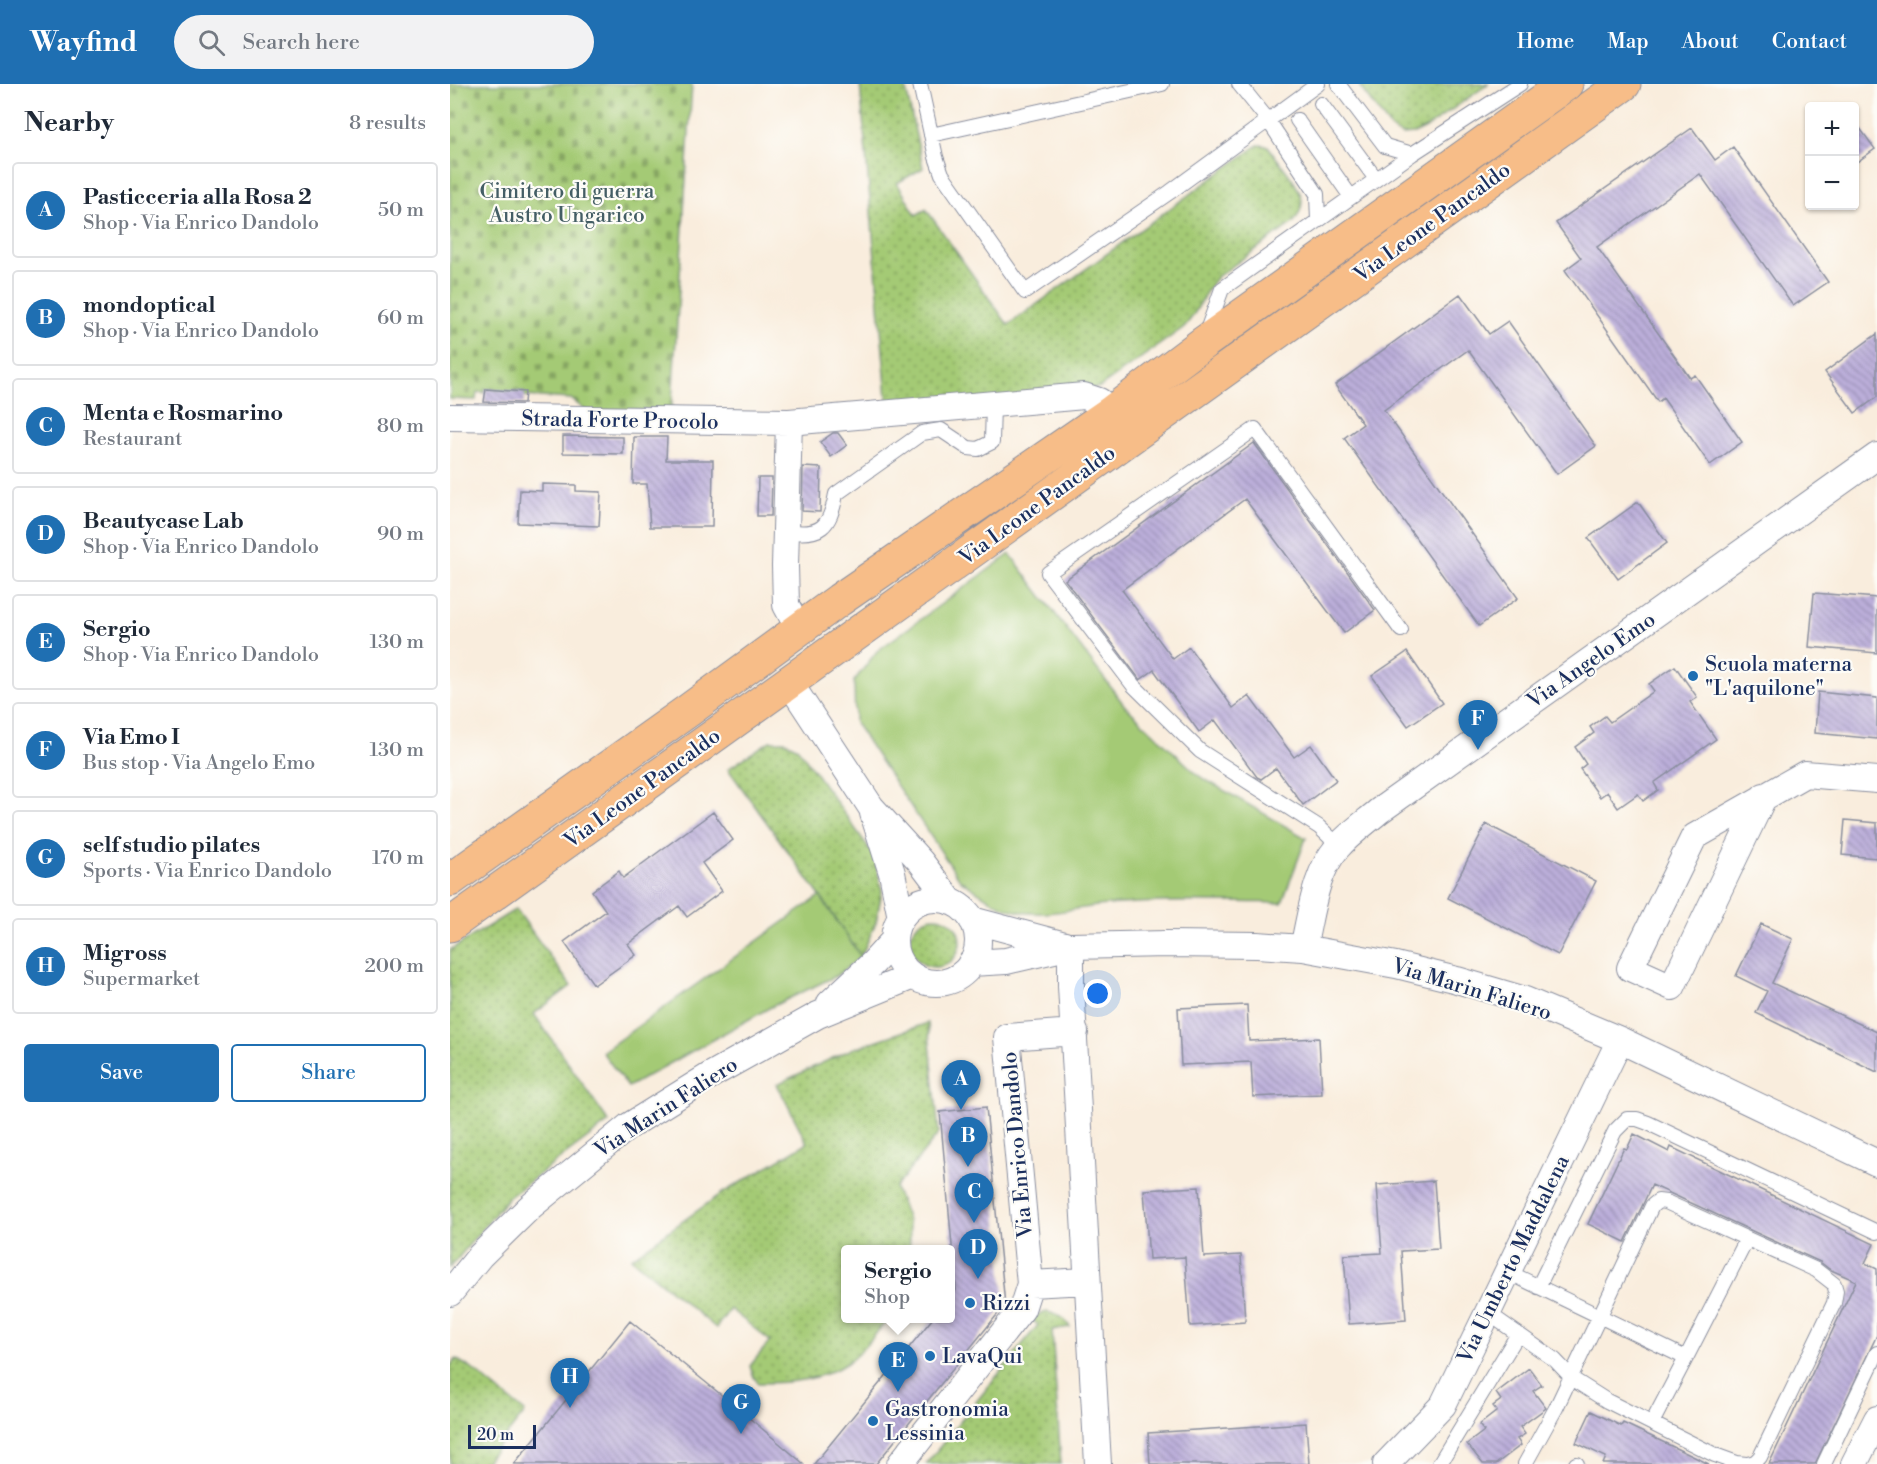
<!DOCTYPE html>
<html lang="en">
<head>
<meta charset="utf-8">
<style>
	body { margin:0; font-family:"Libre Bodoni",serif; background:#f2f2f3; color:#1f2937 }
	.controls { position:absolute; right:18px; top:18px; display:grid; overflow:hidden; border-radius:6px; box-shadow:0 2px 4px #0004 }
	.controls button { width:54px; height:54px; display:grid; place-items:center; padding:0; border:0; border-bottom:2px solid #e0e1e3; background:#fff; color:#1f2937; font:30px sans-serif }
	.scale { position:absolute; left:18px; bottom:15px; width:68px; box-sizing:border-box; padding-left:6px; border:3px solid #1b2f5e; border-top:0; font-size:16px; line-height:21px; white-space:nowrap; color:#1b2f5e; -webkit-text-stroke:4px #fdfcf7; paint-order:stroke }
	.you { position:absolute; left:648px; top:910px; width:21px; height:21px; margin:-15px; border:4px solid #fff; border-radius:50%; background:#1a73e8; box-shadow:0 0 0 9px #1a73e833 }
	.badge { display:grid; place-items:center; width:39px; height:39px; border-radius:50%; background:#1f6fb2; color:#fff; font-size:20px; font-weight:700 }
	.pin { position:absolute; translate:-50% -50px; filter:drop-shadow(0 2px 3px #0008) }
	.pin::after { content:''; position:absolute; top:32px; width:21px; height:18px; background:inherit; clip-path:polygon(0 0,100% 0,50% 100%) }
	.popup { position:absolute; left:391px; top:1161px; width:114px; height:78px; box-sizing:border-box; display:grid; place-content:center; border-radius:6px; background:#fff; filter:drop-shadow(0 2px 4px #0005); font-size:20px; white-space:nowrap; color:#747a83 }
	.popup b { font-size:22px; color:#1f2937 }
	.popup::after { content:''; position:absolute; left:50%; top:100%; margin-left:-12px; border:12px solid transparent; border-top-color:#fff }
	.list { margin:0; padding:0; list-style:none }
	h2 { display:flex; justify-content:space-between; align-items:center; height:78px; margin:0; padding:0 24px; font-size:26px }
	h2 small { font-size:20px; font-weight:400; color:#747a83 }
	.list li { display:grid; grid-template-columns:39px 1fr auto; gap:18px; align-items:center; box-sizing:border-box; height:96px; margin:0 12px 12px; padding:0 12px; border:2px solid #e0e1e3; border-radius:6px }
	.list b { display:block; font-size:22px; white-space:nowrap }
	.list p { margin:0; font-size:20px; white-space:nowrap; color:#747a83 }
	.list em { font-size:20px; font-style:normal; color:#747a83 }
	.actions { display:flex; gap:12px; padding:18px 24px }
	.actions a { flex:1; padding:14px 0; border:2px solid #1f6fb2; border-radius:6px; text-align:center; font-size:21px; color:#1f6fb2 }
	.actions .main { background:#1f6fb2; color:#fff }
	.icon { flex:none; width:33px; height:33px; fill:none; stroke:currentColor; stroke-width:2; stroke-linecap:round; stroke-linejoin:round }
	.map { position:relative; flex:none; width:1427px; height:1380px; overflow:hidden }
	header { display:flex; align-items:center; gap:36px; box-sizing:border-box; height:84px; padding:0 30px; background:#1f6fb2; color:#fff }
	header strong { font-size:28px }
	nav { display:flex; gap:33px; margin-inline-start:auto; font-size:21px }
	.search { width:420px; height:54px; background:#f2f2f3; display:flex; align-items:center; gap:15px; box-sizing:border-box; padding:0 21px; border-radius:33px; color:#747a83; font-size:22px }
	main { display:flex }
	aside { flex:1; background:#fff }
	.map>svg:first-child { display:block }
</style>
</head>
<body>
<header>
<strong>Wayfind</strong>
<div class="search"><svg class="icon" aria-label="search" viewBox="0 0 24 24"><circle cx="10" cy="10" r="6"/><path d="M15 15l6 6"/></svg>Search here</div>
<nav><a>Home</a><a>Map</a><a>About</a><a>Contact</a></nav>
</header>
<main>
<aside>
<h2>Nearby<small>8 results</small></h2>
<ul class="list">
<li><span class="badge">A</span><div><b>Pasticceria alla Rosa 2</b><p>Shop · Via Enrico Dandolo</p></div><em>50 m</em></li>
<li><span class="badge">B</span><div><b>mondoptical</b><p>Shop · Via Enrico Dandolo</p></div><em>60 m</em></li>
<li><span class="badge">C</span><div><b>Menta e Rosmarino</b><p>Restaurant</p></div><em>80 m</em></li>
<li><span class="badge">D</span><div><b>Beautycase Lab</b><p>Shop · Via Enrico Dandolo</p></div><em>90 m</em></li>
<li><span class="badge">E</span><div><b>Sergio</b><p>Shop · Via Enrico Dandolo</p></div><em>130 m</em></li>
<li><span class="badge">F</span><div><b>Via Emo I</b><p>Bus stop · Via Angelo Emo</p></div><em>130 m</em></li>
<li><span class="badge">G</span><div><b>self studio pilates</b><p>Sports · Via Enrico Dandolo</p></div><em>170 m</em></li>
<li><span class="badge">H</span><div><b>Migross</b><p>Supermarket</p></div><em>200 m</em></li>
</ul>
<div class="actions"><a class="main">Save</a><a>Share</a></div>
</aside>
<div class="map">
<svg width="1427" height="1380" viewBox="0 0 1427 1380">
	<defs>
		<pattern id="grass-dots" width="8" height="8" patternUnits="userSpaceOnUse" patternTransform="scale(1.5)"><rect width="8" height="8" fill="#a4ca74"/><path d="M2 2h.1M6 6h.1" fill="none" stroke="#85a462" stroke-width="1.8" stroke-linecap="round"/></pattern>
		<pattern id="cemetery-stones" width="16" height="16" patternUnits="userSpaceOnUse" patternTransform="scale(1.5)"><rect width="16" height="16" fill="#a4ca74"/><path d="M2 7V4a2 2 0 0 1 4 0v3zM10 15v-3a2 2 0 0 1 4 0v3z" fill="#85a462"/></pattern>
		<pattern id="building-back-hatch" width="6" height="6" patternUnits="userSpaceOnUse" patternTransform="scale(1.5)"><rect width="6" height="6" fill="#bcafda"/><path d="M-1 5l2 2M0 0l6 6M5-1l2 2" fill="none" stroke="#988fb4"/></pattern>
	</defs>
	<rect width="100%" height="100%" fill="#fdfcf7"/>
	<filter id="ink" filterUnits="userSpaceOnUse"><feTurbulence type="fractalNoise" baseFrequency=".0167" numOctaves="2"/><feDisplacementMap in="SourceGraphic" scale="12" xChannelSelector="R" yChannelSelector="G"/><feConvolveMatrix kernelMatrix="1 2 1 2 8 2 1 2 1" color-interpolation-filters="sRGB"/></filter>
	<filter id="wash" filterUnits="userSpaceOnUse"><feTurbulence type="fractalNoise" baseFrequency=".008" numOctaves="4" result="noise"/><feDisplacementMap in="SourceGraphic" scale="24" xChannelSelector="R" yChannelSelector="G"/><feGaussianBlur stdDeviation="1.35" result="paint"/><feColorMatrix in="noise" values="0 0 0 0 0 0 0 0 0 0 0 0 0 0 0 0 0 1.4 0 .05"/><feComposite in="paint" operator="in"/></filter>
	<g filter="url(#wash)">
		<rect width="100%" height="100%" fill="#f9eddd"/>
		<!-- grass -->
		<path fill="url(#grass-dots)" stroke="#607c69" stroke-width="1.5" d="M 410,0 L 455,0 L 473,84 L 447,99 L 466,131 L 476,125 L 558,241 L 808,61 L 818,62 C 824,71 831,80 838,89 C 851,108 859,118 843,139 L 767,193 C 753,208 748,230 733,244 L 650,303 L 622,309 L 438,326 Z
			M 910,0 L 1038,0 L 976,44 L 964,50 L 952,51 L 942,46 L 910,3 Z
			M 320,657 L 335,657 L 348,664 L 424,771 L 432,807 L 426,838 L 411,873 L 370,812 L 278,685 Z
			M 66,825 L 121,902 L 84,930 L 159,1038 L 58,1114 L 0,1184 L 0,866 Z
			M460 858a25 25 0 1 1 50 0a25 25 0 1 1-50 0Z
			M 478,939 L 489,1049 L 445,1104 C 454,1126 463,1140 459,1165 L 396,1166 L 396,1234 L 438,1235 C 427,1248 411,1270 397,1279 C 370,1297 339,1299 308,1299 L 303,1292 L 300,1282 L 320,1257 L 280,1225 L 266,1244 L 181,1174 L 271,1110 L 357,1059 L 327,1000 L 402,965 Z
			M 597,1228 C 608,1231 614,1233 620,1243 L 602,1246 L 611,1380 L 476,1380 L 588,1241 L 581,1235 L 587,1231 Z
			M 6,1275 L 21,1284 L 75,1328 L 34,1380 L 0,1380 L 0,1283 Z"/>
		<!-- cemetery -->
		<path fill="url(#cemetery-stones)" stroke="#607c69" stroke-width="1.5" d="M 0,0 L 242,0 L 221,334 L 139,329 L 121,315 L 74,312 L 74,308 L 35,305 L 34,309 L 27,308 L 26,316 L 0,315 Z"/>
		<!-- park -->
		<path fill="#a4ca74" stroke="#607c69" stroke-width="1.5" d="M 560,470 L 675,622 L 749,692 L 856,754 L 832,819 C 774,818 715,816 657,821 C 628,823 596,834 566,827 C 546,822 527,807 510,796 L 405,639 L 404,597 L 427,567 Z
			M 370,812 L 411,873 L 386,892 L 321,923 L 178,1003 L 152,968 Z"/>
		<g id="blocks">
			<!-- building -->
			<path fill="url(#building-back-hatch)" d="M 1404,36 L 1425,65 L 1404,80 Z
				M 1242,44 L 1265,76 L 1283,63 L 1378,198 L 1343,222 L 1250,90 L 1147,163 L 1240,294 L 1245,291 L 1292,358 L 1260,381 L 1213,314 L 1208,318 L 1115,186 L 1131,174 L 1106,139 Z
				M 1010,210 L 1039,250 L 1058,237 L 1146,362 L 1107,390 L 1018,266 L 934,326 L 1068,514 L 1029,542 L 894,354 L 913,340 L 885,301 Z
				M 1427,250 L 1427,313 L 1405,329 L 1375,288 Z
				M 36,305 L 75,308 L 74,319 L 34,318 Z
				M 383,349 L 388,349 L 397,361 L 381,373 L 370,358 Z
				M 113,352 L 173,353 L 173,370 L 113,369 Z
				M 184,353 L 217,353 L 216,376 L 263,376 L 262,443 L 200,443 L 197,400 L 183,400 Z
				M 804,359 L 925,526 L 894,549 L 795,415 L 672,506 L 723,575 L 739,563 L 783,624 L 799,612 L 844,673 L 861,661 L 886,696 L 853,721 L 826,684 L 811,695 L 807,693 L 765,636 L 749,648 L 704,586 L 690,596 L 615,496 Z
				M 353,383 L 371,384 L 370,428 L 352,427 Z
				M 308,394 L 322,394 L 321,432 L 307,432 Z
				M 92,400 L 126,401 L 126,407 L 151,408 L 149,442 L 68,439 L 70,406 L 92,407 Z
				M 1188,418 L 1217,459 L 1168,495 L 1138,454 Z
				M 1364,509 L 1427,514 L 1427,569 L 1359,563 Z
				M 957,568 L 992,619 L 958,642 L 922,592 Z
				M 1225,582 L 1247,613 L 1240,618 L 1266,655 L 1204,699 L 1208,706 L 1193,717 L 1188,710 L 1168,724 L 1157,708 L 1150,713 L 1130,685 L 1136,680 L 1125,663 L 1144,649 L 1140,643 L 1155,632 L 1160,638 L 1204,607 L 1199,600 Z
				M 1368,608 L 1427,614 L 1427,655 L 1365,649 Z
				M 263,728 L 283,756 L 252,779 L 272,807 L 237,833 L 229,822 L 178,860 L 186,871 L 144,901 L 114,858 L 156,827 L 142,807 L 169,787 L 173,794 Z
				M 1395,736 L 1427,739 L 1427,774 L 1392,771 Z
				M 1036,740 L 1146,797 L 1108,871 L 998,814 Z
				M 1311,840 L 1343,855 L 1322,899 L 1427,948 L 1427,988 L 1306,929 L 1317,907 L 1286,892 Z
				M 797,921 L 799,957 L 869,954 L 872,1010 L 803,1013 L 801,978 L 731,981 L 728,924 Z
				M 536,1023 L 555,1221 L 426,1380 L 364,1380 L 483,1234 L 501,1234 L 501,1213 L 506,1206 L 490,1028 Z
				M 1184,1050 L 1219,1068 L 1221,1063 L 1424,1160 L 1415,1179 L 1427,1185 L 1427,1251 L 1365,1380 L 1319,1380 L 1406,1197 L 1379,1185 L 1370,1178 L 1202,1101 L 1175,1158 L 1138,1140 L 1174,1064 L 1177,1065 Z
				M 984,1097 L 989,1165 L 951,1167 L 956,1236 L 899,1240 L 894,1171 L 932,1169 L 927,1101 Z
				M 749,1103 L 754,1173 L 791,1171 L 795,1238 L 740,1242 L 735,1173 L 699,1175 L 694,1106 Z
				M 180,1237 L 285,1322 L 354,1380 L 64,1380 Z
				M 1079,1284 L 1092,1301 L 1083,1307 L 1096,1324 L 1070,1343 L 1075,1350 L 1067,1355 L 1071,1361 L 1046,1380 L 1033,1380 L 1017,1360 L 1034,1347 L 1029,1341 L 1047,1327 L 1043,1322 L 1051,1316 L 1046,1309 Z
				M 1141,1327 L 1171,1342 L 1173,1339 L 1259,1380 L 1153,1380 L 1156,1373 L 1126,1359 Z
				M 856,1339 L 859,1380 L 700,1380 L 698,1349 Z"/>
		</g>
	</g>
	<g filter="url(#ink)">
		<use href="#blocks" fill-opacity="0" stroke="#8a8e9e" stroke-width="1.5"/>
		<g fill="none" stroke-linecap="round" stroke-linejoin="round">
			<defs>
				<path id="lane" d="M 470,0 L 486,73 L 492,90 L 575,208 L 720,108 L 868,0
					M 789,0 L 818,36 L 867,110 L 868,137
					M 888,0 L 935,62 L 962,70
					M 871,20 L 926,95
					M 847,36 L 901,113
					M 481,51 L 712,0
					M 756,249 L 772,205 L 962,70 L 1070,0
					M 336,447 C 371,453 380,443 386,410 L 472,349 L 491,346 L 518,364 L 528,365 L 542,358 L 543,320
					M 889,762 L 869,743 L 750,667 L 683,601 L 598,489 L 805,345 L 951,546
					M 1058,1188 L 1236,1274 L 1202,1339
					M 1088,1203 L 1165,1047 L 1177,1035 L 1187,1035 L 1198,1039 L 1427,1148
					M 1038,1229 L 1105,1276 L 1124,1296 L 1157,1317 L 1265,1371 L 1287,1379 L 1296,1380
					M 1236,1274 L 1297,1155
					M 989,1380 L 1068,1250
					M 1075,1380 L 1106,1324 L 1202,1122 L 1208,1117 L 1216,1118 L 1366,1186 L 1384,1200 L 1386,1207 L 1384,1219 L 1310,1373 L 1305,1378 L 1298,1380
					M 1126,1380 L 1127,1380
					M 1374,1380 L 1427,1269"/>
				<path id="street" d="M 0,333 L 339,338 L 634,312 L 649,317 L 663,327
					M 339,338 L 335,482 L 336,521 L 349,545
					M 339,598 L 421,723 L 471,778 L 501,818
					M 1314,712 L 1222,903 L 1180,884 L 1244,753 L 1355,690 L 1427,696
					M 423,729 L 442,789 L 451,834
					M444 857a42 42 0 1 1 84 0a42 42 0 1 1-84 0Z
					M 522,836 L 615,861
					M 621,862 L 621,902 L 648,1380
					M 853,864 C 861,831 864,791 887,764 C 899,750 915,739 929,727 L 1427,372
					M 521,879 L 556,877 L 621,862 L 717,860 L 807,861 L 853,864 L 946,881 L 1007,896 L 1075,916 L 1170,956 L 1427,1079
					M 380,919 L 423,879 L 444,856
					M 580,1200 L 637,1197
					M 0,1209 L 30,1172 L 80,1123 L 179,1042 L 261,991 L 368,931 L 463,892
					M 450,1380 L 572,1225 L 580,1200 L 557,953 L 625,948
					M 936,1380 L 993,1321 L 1170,956
					M 1404,1380 L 1427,1335"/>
				<path id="primary" d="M 0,796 L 239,626 L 389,516 L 663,327 L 752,260 L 1116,0
					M 0,841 L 1174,0"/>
			</defs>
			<!-- lane casing -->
			<use href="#lane" stroke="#8a8e9e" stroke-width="16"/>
			<!-- street casing -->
			<use href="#street" stroke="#8a8e9e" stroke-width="28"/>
			<!-- primary casing -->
			<use href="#primary" stroke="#8a8e9e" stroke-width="35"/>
			<!-- lane -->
			<use href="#lane" stroke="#fff" stroke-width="14"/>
			<!-- street -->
			<use href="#street" stroke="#fff" stroke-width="26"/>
			<!-- primary -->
			<use href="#primary" stroke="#f7bd88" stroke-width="33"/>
		</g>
	</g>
	<!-- markers -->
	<g fill="#1f6fb2" stroke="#fdfcf7" stroke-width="2">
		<circle cx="1243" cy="592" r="6"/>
		<circle cx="520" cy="1219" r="6"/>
		<circle cx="480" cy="1272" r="6"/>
		<circle cx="423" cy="1337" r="6"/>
	</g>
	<g text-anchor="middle" stroke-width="4.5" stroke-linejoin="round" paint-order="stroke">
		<!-- park labels -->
		<g font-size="21" fill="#445e65" stroke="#fdfcf7">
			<text x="117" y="114">Cimitero di guerra<tspan x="117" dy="24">Austro Ungarico</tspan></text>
		</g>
		<!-- street labels -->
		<g font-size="21" fill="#1b2f5e" stroke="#fdfcf7">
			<text transform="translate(982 138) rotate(-36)" y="7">Via Leone Pancaldo</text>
			<text transform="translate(170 336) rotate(1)" y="7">Strada Forte Procolo</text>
			<text transform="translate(587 421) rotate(-36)" y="7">Via Leone Pancaldo</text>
			<text transform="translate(1141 576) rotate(-35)" y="7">Via Angelo Emo</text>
			<text transform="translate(192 704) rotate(-36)" y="7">Via Leone Pancaldo</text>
			<text transform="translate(1022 905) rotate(17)" y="7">Via Marin Faliero</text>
			<text transform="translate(216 1023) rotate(-33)" y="7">Via Marin Faliero</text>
			<text transform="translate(567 1061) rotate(-95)" y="7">Via Enrico Dandolo</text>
			<text transform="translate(1063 1175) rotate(-64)" y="7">Via Umberto Maddalena</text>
		</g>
		<!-- poi labels -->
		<g font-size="21" fill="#1b2f5e" stroke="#fdfcf7" text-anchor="start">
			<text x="1255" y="587">Scuola materna<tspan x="1255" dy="24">"L'aquilone"</tspan></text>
			<text x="532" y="1226">Rizzi</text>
			<text x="492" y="1279">LavaQui</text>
			<text x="435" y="1332">Gastronomia<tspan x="435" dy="24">Lessinia</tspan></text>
		</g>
	</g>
</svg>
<div class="controls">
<button>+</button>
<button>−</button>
</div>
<div class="scale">20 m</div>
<div class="you"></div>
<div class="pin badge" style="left:511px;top:1026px">A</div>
<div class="pin badge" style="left:518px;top:1083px">B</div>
<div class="pin badge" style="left:524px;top:1139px">C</div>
<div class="pin badge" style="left:528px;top:1195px">D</div>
<div class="pin badge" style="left:448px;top:1308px">E</div>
<div class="popup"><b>Sergio</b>Shop</div>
<div class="pin badge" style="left:1028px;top:666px">F</div>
<div class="pin badge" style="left:291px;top:1350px">G</div>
<div class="pin badge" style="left:120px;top:1324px">H</div>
</div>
</main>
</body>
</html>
